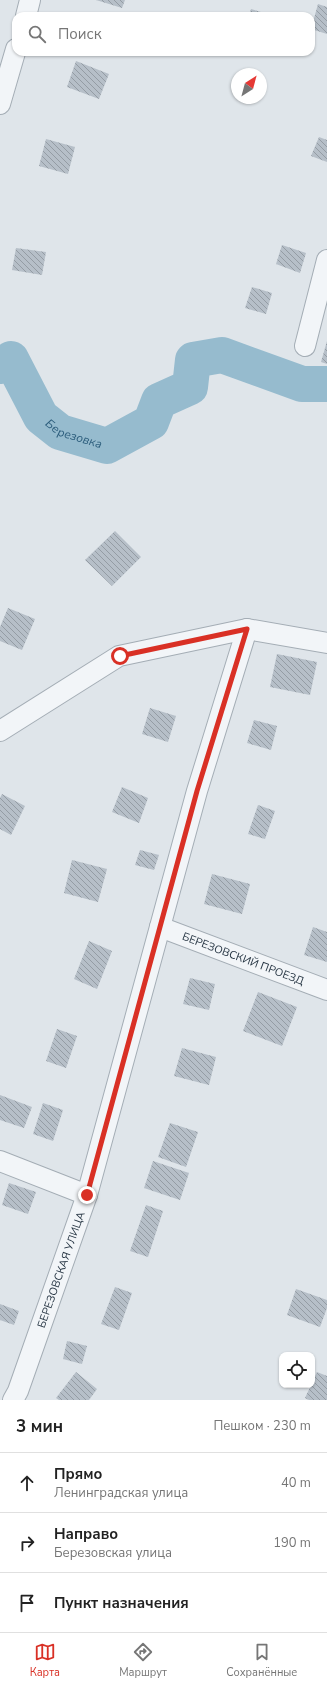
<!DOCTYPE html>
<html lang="ru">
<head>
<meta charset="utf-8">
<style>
	body { margin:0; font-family:"Nunito Sans",sans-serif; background:#f6f6f6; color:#222 }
	.controls { position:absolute; right:12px; bottom:12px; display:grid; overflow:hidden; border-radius:8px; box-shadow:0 1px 3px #0004 }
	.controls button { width:36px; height:36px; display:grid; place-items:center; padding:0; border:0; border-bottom:1px solid #e0e0e0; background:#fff; color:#222; font:20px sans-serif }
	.compass { position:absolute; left:231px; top:68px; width:36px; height:36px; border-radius:50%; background:#fff; box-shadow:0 1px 3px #0004; rotate:36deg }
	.stop { position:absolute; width:12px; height:12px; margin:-9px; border:3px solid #d93025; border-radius:50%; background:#fff }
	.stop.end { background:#d93025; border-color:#fff; box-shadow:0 1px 4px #0008 }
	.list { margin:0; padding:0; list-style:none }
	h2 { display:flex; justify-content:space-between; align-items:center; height:52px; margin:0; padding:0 16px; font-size:17px }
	h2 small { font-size:13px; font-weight:400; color:#767676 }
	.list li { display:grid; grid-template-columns:26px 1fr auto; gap:12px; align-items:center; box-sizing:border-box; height:60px; padding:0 16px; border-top:1px solid #e0e0e0 }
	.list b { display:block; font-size:15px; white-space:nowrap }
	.list p { margin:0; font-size:13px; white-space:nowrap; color:#767676 }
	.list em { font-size:13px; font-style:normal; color:#767676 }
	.icon { flex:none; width:22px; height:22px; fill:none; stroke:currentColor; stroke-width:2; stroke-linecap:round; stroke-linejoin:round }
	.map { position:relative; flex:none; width:327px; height:1400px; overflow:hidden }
	.search { position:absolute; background:#fff; box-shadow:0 1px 3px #0004; left:12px; right:12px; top:12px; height:44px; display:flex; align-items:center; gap:10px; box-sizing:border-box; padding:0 14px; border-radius:12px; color:#767676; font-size:15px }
	.sheet { height:232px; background:#fff }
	nav { display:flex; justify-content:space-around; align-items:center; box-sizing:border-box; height:56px; border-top:1px solid #e0e0e0; background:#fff; font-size:11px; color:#767676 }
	nav a { display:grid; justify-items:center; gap:2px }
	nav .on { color:#d93025 }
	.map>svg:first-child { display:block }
</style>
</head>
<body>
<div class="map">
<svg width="327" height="1400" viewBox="0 0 327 1400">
	<defs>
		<pattern id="building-back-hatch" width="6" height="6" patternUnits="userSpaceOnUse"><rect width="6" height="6" fill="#b6bfc8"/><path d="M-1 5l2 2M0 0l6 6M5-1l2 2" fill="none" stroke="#949ca4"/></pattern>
	</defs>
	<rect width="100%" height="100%" fill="#dfe5ea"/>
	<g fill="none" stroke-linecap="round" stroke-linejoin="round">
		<!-- river -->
		<path stroke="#96bbce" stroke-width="36" id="s1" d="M 0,366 L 11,359 L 41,417 L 60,432 L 107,446 L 151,422 L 159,401 L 190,387 L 193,360 L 222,355 L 302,384 L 327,384"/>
	</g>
	<!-- building -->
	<path fill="url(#building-back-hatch)" d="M 96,0 L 125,0 L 122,8 Z
		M 318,4 L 327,7 L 327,34 L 311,29 Z
		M 251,9 L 275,16 L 249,16 Z
		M 76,61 L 109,74 L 99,99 L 67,87 Z
		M 319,137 L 327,140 L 327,162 L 311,156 Z
		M 46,139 L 75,147 L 68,174 L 39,166 Z
		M 282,245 L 306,253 L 300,273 L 276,264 Z
		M 16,248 L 46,252 L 42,275 L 12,270 Z
		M 252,287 L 272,293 L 266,314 L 245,308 Z
		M 327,341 L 327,364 L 321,362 Z
		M 115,531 L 141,557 L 112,586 L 85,560 Z
		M 8,608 L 35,619 L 22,650 L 0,641 L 0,627 Z
		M 277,654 L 317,662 L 310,695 L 270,687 Z
		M 150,708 L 176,716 L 168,742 L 142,734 Z
		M 254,720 L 277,726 L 271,750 L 247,743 Z
		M 122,787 L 148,798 L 139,823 L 112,812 Z
		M 2,794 L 25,806 L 11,835 L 0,829 L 0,798 Z
		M 258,805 L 275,811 L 265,839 L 248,834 Z
		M 140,850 L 159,855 L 154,870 L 135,865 Z
		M 72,860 L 107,869 L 98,902 L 64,893 Z
		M 212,874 L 250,884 L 242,914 L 204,904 Z
		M 313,927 L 327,932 L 327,962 L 304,955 Z
		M 89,941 L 112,951 L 97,989 L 74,979 Z
		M 190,978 L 215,984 L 209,1010 L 183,1004 Z
		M 258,992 L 297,1007 L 282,1046 L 243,1031 Z
		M 57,1029 L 77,1036 L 66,1068 L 46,1061 Z
		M 182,1048 L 216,1057 L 209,1085 L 174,1076 Z
		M 0,1095 L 32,1107 L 24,1128 L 0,1120 Z
		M 43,1103 L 63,1110 L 53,1141 L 33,1134 Z
		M 170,1123 L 198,1132 L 186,1167 L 158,1157 Z
		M 153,1161 L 189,1173 L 180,1200 L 144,1188 Z
		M 9,1183 L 36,1192 L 28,1214 L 2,1205 Z
		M 146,1205 L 163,1211 L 148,1257 L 130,1251 Z
		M 115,1287 L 132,1293 L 119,1330 L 101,1324 Z
		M 296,1289 L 327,1300 L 327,1308 L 320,1327 L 287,1315 Z
		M 0,1304 L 19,1311 L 14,1325 L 0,1320 Z
		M 67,1341 L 87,1346 L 82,1364 L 63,1359 Z
		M 76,1372 L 97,1389 L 89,1400 L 59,1400 L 56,1398 Z
		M 317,1372 L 327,1376 L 327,1400 L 309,1400 L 305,1398 Z"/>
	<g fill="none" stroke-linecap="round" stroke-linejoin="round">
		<defs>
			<g id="minor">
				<path d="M 26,16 L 30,0"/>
				<path d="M 0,104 L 16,49"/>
				<path d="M 305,346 L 327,260"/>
				<path d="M 0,731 L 119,656 L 247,629 L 327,643"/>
				<path id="s2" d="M 160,927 L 327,990"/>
				<path d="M 0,1161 L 87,1195"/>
				<path id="s3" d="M 13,1400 L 18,1391 L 87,1195 L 197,791 L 247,629"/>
			</g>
		</defs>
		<!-- minor casing -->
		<use href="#minor" stroke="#a4adb5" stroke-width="22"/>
		<!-- minor -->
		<use href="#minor" stroke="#f2f5f8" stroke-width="20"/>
	</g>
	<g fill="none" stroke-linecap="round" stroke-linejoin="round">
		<!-- route -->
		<path stroke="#d93025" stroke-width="5" d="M 87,1195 L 197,791 L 247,629 L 120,656"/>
	</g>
	<g text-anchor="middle" stroke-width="3" stroke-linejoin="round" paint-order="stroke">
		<!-- street labels -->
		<g font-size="11" fill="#263543" stroke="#eff4f7">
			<text dy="4" stroke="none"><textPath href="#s2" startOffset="89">БЕРЕЗОВСКИЙ ПРОЕЗД</textPath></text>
			<text dy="4" stroke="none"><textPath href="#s3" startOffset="139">БЕРЕЗОВСКАЯ УЛИЦА</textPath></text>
		</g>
		<!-- water labels -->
		<g font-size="12" font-style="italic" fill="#2c5d7c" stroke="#eff4f7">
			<text dy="4" stroke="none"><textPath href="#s1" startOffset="116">Березовка</textPath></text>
		</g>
	</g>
</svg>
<div class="controls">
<button><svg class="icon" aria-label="locate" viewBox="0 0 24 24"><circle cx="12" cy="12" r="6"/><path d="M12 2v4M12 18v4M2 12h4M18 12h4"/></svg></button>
</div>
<svg class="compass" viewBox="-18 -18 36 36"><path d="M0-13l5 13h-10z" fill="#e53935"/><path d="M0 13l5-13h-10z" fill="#767676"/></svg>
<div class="stop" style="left:120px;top:656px"></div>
<div class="stop end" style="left:87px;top:1195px"></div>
<div class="search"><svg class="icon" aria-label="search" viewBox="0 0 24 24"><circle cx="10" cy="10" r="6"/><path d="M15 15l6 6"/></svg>Поиск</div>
</div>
<section class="sheet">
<h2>3 мин<small>Пешком · 230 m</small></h2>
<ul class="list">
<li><svg class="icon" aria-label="ahead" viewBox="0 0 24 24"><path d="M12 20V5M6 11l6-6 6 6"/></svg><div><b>Прямо</b><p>Ленинградская улица</p></div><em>40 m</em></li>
<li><svg class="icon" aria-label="right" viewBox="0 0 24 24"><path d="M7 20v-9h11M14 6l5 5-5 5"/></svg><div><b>Направо</b><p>Березовская улица</p></div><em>190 m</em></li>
<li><svg class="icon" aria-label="arrive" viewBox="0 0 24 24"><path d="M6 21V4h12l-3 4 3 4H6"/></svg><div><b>Пункт назначения</b></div></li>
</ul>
</section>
<nav>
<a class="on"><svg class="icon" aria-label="map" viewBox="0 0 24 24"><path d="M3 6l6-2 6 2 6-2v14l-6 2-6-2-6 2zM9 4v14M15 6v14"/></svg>Карта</a>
<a><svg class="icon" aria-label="directions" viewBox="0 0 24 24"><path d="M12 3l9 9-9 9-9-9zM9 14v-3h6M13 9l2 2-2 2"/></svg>Маршрут</a>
<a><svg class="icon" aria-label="saved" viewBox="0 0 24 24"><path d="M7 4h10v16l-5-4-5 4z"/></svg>Сохранённые</a>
</nav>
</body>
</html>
